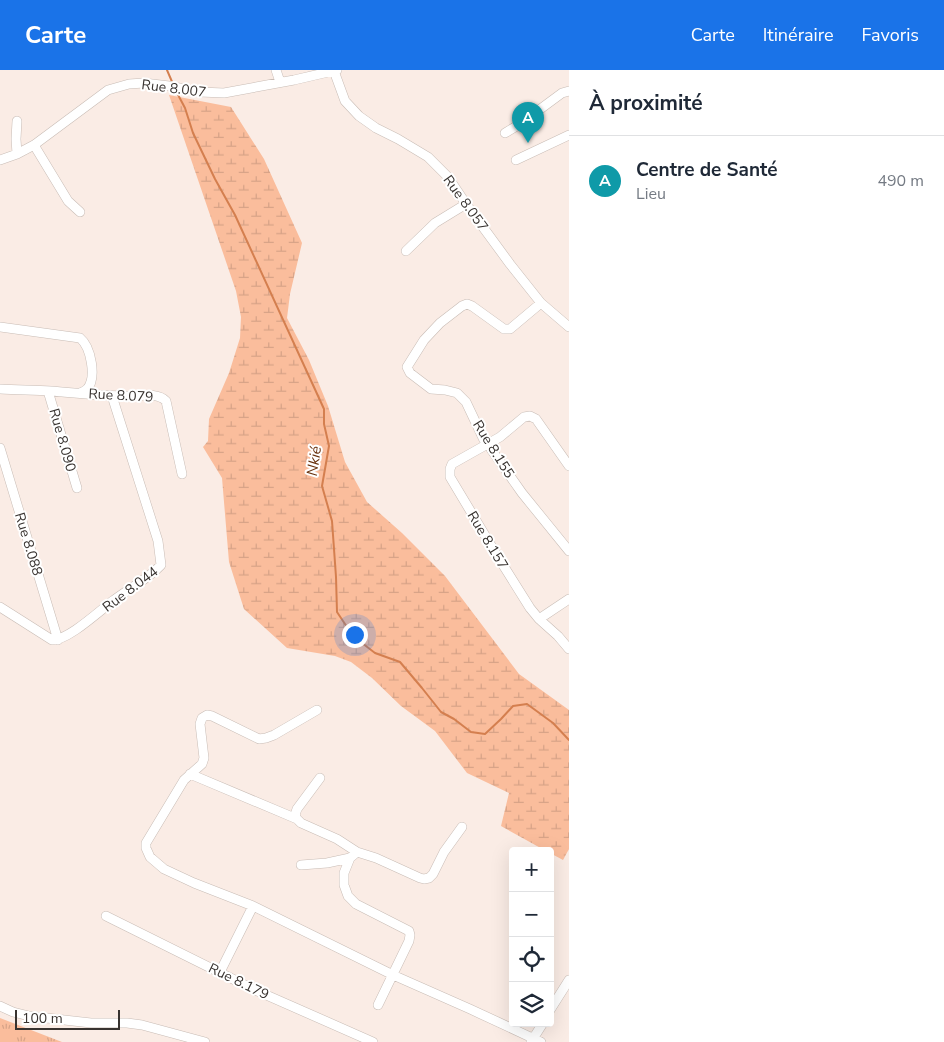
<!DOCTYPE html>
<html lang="fr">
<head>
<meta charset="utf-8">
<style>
	body { margin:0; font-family:"Nunito Sans",sans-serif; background:#f2f2f3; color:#1f2937 }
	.controls { position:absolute; right:15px; bottom:15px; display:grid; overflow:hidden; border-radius:5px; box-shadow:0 5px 20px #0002 }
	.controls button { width:45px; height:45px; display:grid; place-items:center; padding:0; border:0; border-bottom:1px solid #e0e1e3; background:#fff; color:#1f2937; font:25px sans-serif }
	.scale { position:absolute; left:15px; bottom:12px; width:105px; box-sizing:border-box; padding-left:5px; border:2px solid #383330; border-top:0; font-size:14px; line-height:18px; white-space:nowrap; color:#383330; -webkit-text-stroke:4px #fff; paint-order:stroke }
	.you { position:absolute; left:354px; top:564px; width:18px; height:18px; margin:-12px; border:4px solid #fff; border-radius:50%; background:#1a73e8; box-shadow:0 0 0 8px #1a73e833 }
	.badge { display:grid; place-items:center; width:32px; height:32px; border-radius:50%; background:#1a73e8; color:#fff; font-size:16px; font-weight:700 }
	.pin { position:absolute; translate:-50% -41px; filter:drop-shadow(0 1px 2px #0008) }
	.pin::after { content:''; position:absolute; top:26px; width:18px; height:15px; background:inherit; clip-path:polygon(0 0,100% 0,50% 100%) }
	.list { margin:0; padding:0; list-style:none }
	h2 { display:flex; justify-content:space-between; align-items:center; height:65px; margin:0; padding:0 20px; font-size:21px }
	h2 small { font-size:16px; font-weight:400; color:#747a83 }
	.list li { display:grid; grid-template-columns:32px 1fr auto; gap:15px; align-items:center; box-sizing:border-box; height:90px; padding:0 20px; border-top:1px solid #e0e1e3 }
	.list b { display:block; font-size:19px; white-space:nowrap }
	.list p { margin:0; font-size:16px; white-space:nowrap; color:#747a83 }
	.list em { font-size:16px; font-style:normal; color:#747a83 }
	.icon { flex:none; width:28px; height:28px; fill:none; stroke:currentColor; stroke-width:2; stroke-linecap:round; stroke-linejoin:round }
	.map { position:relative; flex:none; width:569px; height:972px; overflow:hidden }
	header { display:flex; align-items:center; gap:30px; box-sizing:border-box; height:70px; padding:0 25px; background:#1a73e8; color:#fff }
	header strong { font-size:24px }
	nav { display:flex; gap:28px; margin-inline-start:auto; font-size:18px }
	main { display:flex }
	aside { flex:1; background:#fff }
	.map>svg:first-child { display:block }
</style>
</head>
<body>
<header>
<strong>Carte</strong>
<nav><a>Carte</a><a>Itinéraire</a><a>Favoris</a></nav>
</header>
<main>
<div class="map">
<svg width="569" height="972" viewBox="0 0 569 972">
	<defs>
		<pattern id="grass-tufts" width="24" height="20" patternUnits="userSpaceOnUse" patternTransform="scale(1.25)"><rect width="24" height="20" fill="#fabd9c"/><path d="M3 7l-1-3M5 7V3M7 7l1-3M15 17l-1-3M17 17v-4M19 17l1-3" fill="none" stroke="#d7a387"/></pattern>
		<pattern id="wetland-marsh" width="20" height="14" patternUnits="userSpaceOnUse" patternTransform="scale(1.25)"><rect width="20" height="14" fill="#fabd9c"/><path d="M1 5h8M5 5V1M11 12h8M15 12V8" fill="none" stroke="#d7a387"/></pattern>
	</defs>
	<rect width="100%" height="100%" fill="#faece5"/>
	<!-- grass -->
	<path fill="url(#grass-tufts)" d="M 0,948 L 62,972 L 0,972 Z"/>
	<!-- wetland -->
	<path fill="url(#wetland-marsh)" d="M 169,25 L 231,37 L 264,89 L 302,173 L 290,224 L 287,248 L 309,290 L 328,336 L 345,392 L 367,432 L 402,463 L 445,506 L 519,604 L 569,640 L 569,779 L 563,790 L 550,783 L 550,781 L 546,781 L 501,756 L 509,723 L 467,703 L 435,661 L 401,636 L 372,608 L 351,592 L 335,586 L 287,578 L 244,539 L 229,492 L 222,408 L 203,377 L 208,371 L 209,349 L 229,303 L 240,268 L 241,247 L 236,221 Z"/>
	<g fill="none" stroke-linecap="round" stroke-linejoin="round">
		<!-- stream -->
		<path stroke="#d47f4f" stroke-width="2" d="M 167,0 L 173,14
			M 176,21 L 185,38 L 193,63 L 215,109 L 235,145 L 324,339 L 324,354 L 329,376 L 322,416 L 332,451 L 336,507 L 337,542 L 353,566 L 375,583 L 400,592 L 422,618 L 441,642 L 454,649 L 471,662 L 485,664 L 501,649 L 513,636 L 527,634 L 553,653 L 569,670"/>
		<defs>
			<path id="minor" d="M 276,0 L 280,12
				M 334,1 L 345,31 L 359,46 L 376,58 L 398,69 L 428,87 L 448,107 L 466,134 L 510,194 L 541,233 L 569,257
				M 17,51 L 16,69 L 17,84
				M 505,63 L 520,54 L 562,23 L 569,21
				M 34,75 L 68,131 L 80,142
				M 0,90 L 17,84 L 34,75 L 108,20 L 129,14 L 144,13 L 169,16 L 200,22 L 224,23 L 294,10 L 337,0
				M 516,90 L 569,65
				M 406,181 L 435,153 L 466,134
				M 541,233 L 510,259 L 504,259 L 472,236 L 467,234 L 462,236 L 440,253 L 424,270 L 407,297 L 410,303 L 431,319 L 445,320 L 457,323 L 466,332 L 484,370 L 490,373 L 491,379 L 522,423 L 569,481
				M 0,257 L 80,268 C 91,277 97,308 87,319 C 85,321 83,322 80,323
				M 0,319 C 17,320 34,320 51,321 C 77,323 102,326 128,326 C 140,326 158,322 166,331 L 182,404
				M 48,321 L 77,418
				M 0,378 L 58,570
				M 569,396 L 536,349 L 530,346 L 524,347 L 500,367 L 452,394 L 450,399 L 450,407 L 498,487 L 530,538 L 539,549 L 569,529
				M 0,537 L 52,570 C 69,570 100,540 114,530 C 130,518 148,509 161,495 L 158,471 L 112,326
				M 539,549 L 558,566 L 569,579
				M 317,640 L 274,665 L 266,668 L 259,669 L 212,646 L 207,645 L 202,648 L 200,654 L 204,688 L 202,694 L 184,710 L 146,773 L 146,778 L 150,787 L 164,799 L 194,813 L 253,836 L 393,905 L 470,939 L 541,972
				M 190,704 L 297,749
				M 320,708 L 297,739 L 295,745 L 297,749 L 301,753 L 337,769 L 357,782
				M 350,788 L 344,803 L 344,815 L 348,826 L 356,834 L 409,861 L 410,865 L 409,871 L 378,935
				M 301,795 L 327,793 L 350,788 L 357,782 L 376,788 L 420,808 L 424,809 L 429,808 L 433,804 L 444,782 L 462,757
				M 106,846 L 255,920 L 373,972
				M 220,902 L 253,836
				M 0,936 L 13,942 L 29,946 L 91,953 L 127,953 L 142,955 L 205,972
				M 550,940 L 569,910
				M 531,972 L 543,953"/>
		</defs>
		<!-- minor casing -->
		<use href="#minor" stroke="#c8bcb5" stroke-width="10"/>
		<!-- minor -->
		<use href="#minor" stroke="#fff" stroke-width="9"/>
	</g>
	<g text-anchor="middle" stroke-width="4" stroke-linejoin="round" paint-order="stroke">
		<!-- street labels -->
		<g font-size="14" fill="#383330" stroke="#fff">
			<text transform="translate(174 18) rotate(7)" y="5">Rue 8.007</text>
			<text transform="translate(466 133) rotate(54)" y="5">Rue 8.057</text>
			<text transform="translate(121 325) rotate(3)" y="5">Rue 8.079</text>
			<text transform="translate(63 370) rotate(74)" y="5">Rue 8.090</text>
			<text transform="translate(494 379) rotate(58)" y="5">Rue 8.155</text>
			<text transform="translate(488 470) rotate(59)" y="5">Rue 8.157</text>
			<text transform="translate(29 474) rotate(73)" y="5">Rue 8.088</text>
			<text transform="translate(130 519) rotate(-37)" y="5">Rue 8.044</text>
			<text transform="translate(239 911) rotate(26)" y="5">Rue 8.179</text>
		</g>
		<!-- water labels -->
		<g font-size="15" font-style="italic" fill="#68310d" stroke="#fff">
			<text transform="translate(314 391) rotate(-82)" y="5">Nkié</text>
		</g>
	</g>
</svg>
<div class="controls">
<button>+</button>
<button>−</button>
<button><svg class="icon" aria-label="locate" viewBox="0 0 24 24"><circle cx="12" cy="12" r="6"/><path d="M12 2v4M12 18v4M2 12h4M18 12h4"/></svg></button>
<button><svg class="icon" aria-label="layers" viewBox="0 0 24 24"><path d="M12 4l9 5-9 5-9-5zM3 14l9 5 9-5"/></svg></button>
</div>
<div class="scale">100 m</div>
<div class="you"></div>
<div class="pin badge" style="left:528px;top:73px;background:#0f9aa8">A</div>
</div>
<aside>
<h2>À proximité<small></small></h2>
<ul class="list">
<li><span class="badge" style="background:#0f9aa8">A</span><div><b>Centre de Santé</b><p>Lieu</p></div><em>490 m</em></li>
</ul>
</aside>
</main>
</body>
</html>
